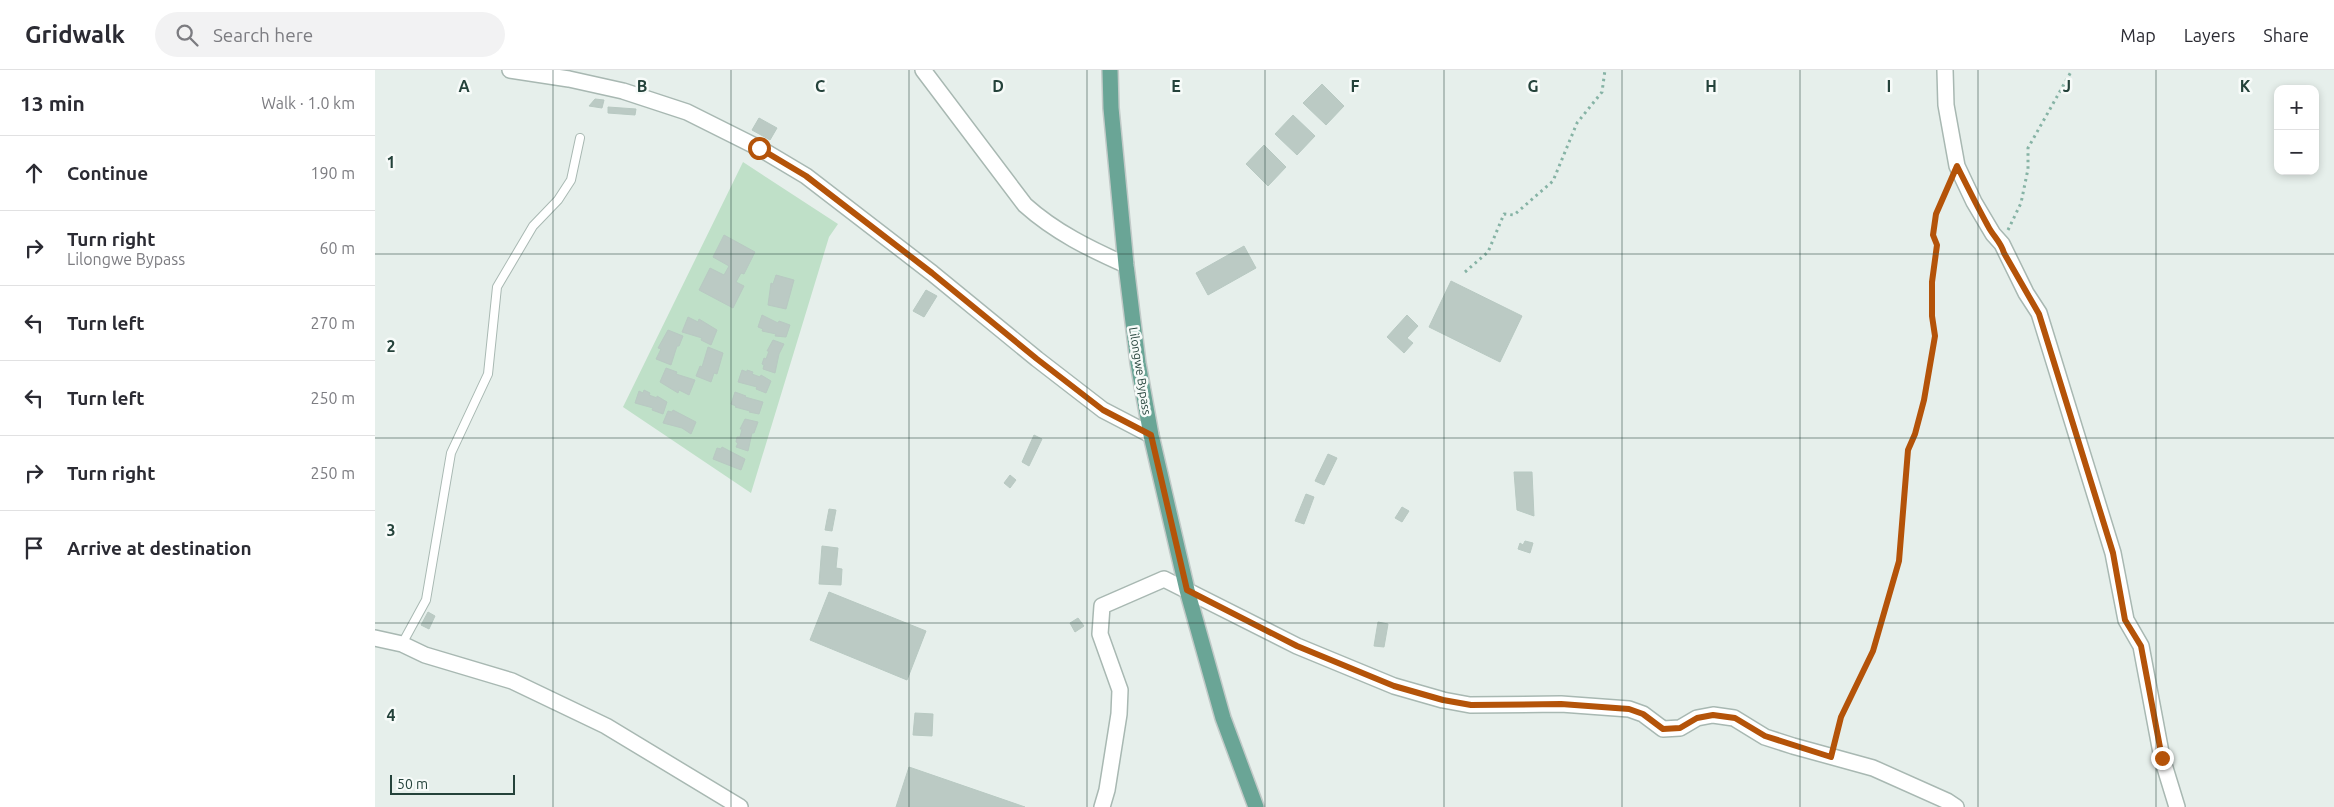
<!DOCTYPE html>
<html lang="en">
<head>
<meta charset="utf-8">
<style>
	body { margin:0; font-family:Ubuntu,sans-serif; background:#f2f2f3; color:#2b2b33 }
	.controls { position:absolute; right:15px; top:15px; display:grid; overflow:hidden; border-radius:10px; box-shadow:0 2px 8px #0003 }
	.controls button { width:45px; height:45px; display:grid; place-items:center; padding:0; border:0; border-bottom:1px solid #e1e1e2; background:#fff; color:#2b2b33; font:25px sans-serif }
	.scale { position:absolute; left:15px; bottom:12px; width:125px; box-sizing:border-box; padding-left:5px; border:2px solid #24423a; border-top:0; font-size:14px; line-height:18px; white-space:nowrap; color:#24423a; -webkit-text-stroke:4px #f7fbf9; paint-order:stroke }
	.stop { position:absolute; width:15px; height:15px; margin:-11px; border:4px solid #b45309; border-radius:50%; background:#fff }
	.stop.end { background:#b45309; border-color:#fff; box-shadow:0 1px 5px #0008 }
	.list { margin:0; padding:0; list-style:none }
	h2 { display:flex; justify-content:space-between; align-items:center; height:65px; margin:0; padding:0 20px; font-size:21px }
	h2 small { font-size:16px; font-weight:400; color:#7c7c81 }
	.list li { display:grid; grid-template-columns:32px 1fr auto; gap:15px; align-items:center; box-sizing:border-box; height:75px; padding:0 20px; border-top:1px solid #e1e1e2 }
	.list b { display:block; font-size:19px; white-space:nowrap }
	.list p { margin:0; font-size:16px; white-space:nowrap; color:#7c7c81 }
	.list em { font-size:16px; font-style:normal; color:#7c7c81 }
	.icon { flex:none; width:28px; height:28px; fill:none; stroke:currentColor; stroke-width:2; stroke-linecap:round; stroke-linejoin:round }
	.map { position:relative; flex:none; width:1959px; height:737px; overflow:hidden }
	header { display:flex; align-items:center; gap:30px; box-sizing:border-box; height:70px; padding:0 25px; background:#fff; border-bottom:1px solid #e1e1e2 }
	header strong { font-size:24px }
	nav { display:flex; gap:28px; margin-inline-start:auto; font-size:18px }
	.search { width:350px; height:45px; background:#f2f2f3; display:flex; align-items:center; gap:12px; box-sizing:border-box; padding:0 18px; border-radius:28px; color:#7c7c81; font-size:19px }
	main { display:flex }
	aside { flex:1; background:#fff }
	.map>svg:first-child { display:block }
</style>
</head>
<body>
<header>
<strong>Gridwalk</strong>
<div class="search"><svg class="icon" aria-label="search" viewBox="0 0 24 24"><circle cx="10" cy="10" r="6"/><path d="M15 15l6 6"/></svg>Search here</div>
<nav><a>Map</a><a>Layers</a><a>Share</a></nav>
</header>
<main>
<aside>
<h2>13 min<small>Walk · 1.0 km</small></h2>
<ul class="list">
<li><svg class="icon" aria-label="ahead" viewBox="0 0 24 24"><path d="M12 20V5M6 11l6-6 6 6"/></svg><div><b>Continue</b></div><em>190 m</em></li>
<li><svg class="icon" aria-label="right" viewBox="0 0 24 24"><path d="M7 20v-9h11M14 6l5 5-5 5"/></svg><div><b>Turn right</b><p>Lilongwe Bypass</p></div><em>60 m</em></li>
<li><svg class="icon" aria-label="left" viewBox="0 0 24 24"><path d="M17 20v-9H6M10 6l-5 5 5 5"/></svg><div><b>Turn left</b></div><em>270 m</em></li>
<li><svg class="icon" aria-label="left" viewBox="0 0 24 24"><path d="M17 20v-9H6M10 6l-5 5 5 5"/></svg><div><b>Turn left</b></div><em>250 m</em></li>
<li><svg class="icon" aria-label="right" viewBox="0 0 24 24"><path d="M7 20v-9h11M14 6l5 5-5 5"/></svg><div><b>Turn right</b></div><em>250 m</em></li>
<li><svg class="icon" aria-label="arrive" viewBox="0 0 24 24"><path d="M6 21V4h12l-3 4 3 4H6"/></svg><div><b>Arrive at destination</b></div></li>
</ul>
</aside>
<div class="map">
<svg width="1959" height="737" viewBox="0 0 1959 737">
	<rect width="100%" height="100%" fill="#e6efeb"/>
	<!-- green -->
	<path fill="#bfe0c8" d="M 368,92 L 463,154 L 454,167 L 376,423 L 248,337 Z"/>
	<!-- building -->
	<path fill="#bbcac4" stroke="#b8c9c2" d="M 947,14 L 969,36 L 951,55 L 928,33 Z
		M 220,29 L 229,30 L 227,38 L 214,36 Z
		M 233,37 L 261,39 L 260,45 L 233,43 Z
		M 918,45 L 940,66 L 922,85 L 900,64 Z
		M 384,48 L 402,58 L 395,70 L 377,60 Z
		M 889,75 L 911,97 L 893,116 L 871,94 Z
		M 349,165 L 380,182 L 369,204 L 366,203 L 361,212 L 369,216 L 358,238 L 324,220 L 335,198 L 349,205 L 354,196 L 338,187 Z
		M 869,176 L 881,198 L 833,225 L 821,203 Z
		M 401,205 L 419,210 L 411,239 L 393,235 L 396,213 L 398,214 Z
		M 1076,211 L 1147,246 L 1125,292 L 1054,257 Z
		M 551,220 L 562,226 L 549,247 L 538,241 Z
		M 387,245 L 403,253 L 404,251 L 415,255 L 411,267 L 400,266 L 401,264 L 387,261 L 388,259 L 383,257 Z
		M 1032,245 L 1043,256 L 1032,268 L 1038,273 L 1029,283 L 1012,267 Z
		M 313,247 L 323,252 L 324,249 L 342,260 L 336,275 L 326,270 L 327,268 L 307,262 Z
		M 293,260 L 308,266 L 304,276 L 302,276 L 296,295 L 281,289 L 286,279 L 283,278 Z
		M 398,270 L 409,274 L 404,284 L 400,303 L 388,299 L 389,295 L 387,294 L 389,288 L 391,289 L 394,281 L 392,281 Z
		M 333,277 L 348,283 L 342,304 L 339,303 L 336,312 L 321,306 L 325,296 L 327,297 Z
		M 291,298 L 302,302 L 301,304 L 320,310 L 314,325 L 304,320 L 303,323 L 285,312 Z
		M 367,300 L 372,302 L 372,300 L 378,302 L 377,304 L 385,307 L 386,305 L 396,311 L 391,323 L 381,319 L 382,317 L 363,312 Z
		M 269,320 L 275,323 L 274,325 L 282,328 L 282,326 L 292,332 L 288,344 L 277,340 L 278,338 L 260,333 L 264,321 L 268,323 Z
		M 360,322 L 371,326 L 370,327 L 388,332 L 384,344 L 374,342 L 375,341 L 360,337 L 361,336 L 356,334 Z
		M 298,340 L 321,352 L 316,364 L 307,358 L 288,353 L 293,341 L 297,342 Z
		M 370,349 L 383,352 L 379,363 L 377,363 L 373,381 L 361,377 L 363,373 L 361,372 L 362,367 L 365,367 L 367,359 L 365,359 Z
		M 659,365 L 667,369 L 654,396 L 647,392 Z
		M 347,377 L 370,389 L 366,400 L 338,389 L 342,378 L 346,379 Z
		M 953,384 L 962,388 L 949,415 L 940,411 Z
		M 1139,402 L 1157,402 L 1159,446 L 1142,440 Z
		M 635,405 L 641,410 L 635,418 L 629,413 Z
		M 931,424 L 939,427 L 929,454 L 920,451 Z
		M 1027,437 L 1034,441 L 1027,452 L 1020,448 Z
		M 454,439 L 461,440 L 457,461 L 450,460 Z
		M 1150,471 L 1158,473 L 1155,483 L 1143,479 L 1145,473 L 1148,475 Z
		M 447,476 L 463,478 L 461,498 L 467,499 L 466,515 L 444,514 Z
		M 454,522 L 551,561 L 532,610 L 435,570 Z
		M 53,542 L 60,546 L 54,559 L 46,555 Z
		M 703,548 L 709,556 L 700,562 L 695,553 Z
		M 1003,552 L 1013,554 L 1009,577 L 999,576 Z
		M 540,643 L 558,644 L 557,666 L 538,665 Z
		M 534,697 L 650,737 L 521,737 Z"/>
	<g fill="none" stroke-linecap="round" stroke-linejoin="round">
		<defs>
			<path id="service" d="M 27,574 L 51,530 L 76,383 L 113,304 L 122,217 L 158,156 L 183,130 L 196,110 L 205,68"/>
			<path id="minor" d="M 135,0 L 194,9 L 248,21 L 312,42 L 384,78 L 431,106 L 557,203 L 662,289 L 728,340 L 776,365
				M 548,0 L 650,135 C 680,162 715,179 751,195
				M 1570,0 L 1571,35 L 1582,96 L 1599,132 L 1618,164 L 1627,174 L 1651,223 L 1664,243 L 1738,483 L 1751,550 L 1766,576 L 1787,688 L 1802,737
				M 0,568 L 27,574 L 50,585 L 137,611 L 231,656 L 365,737
				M 727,737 L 732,720 L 744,644 L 745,620 L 725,564 L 727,536 L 789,509 L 922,576 L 1019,616 L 1068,630 L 1095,635 L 1186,634 L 1254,639 L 1268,644 L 1288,659 L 1305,658 L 1322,648 L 1338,645 L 1359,648 L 1390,667 L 1418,676 L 1498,698 L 1572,731 L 1581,737"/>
			<path id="primary" d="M 735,0 L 736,38 L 751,195 L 763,293 L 776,365 L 812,520 L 848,648 L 881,737"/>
		</defs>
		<!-- service casing -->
		<use href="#service" stroke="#a8b8b2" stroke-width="10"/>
		<!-- minor casing -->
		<use href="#minor" stroke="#a8b8b2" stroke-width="18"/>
		<!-- primary casing -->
		<use href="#primary" stroke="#c2cac8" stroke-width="18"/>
		<!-- path -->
		<path stroke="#86b3a5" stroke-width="3" stroke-dasharray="2.5 4" stroke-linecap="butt" d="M 1633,160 L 1646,133 L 1653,99 L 1653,78 L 1697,0
			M 1090,202 L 1113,182 L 1129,144 L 1139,145 L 1178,111 L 1202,53 L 1227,22 L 1230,0
			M 1459,673 L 1465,647 L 1498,581 L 1524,491 L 1533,381 L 1540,364 L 1549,330 L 1560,266 L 1557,246 L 1557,212 L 1562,175 L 1558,165 L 1561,144 L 1574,114"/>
		<!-- service -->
		<use href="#service" stroke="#fff" stroke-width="8"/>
		<!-- minor -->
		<use href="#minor" stroke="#fff" stroke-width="15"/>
		<!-- primary -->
		<use href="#primary" stroke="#6aa596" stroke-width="15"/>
	</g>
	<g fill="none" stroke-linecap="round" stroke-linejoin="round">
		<!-- route -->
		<path stroke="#b45309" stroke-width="6" d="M 384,78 L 431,106 L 557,203 L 662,289 L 728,340 L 776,365 L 812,520 L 922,576 L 1019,616 L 1068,630 L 1096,635 L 1186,634 L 1254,639 L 1268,644 L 1288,659 L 1305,658 L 1322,648 L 1338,645 L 1360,648 L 1390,666 L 1456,687 L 1466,647 L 1498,581 L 1524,491 L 1533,380 L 1540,364 L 1549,330 L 1560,266 L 1557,246 L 1557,212 L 1562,175 L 1558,165 L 1561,144 L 1582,96 C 1592,116 1602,136 1613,156 C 1618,166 1626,172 1629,183 L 1664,244 L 1738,483 L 1750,550 L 1766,576 L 1787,688"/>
	</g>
	<!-- grid -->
	<path fill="none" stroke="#24423a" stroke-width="1" stroke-opacity="0.55" d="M 178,0 L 178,737M 356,0 L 356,737M 534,0 L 534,737M 712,0 L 712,737M 890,0 L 890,737M 1069,0 L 1069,737M 1247,0 L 1247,737M 1425,0 L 1425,737M 1603,0 L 1603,737M 1781,0 L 1781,737M 0,184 L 1959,184M 0,368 L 1959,368M 0,553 L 1959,553"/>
	<g text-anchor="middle" stroke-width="5" stroke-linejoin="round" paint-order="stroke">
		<!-- street labels -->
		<g font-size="12" fill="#24423a" stroke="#f7fbf9">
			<text transform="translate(765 301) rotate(81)" y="4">Lilongwe Bypass</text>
		</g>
	</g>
	<g font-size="16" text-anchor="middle" font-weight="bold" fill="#24423a" stroke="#f7fbf9" stroke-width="5" stroke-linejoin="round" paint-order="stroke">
		<text x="89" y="22">A</text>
		<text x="267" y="22">B</text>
		<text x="445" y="22">C</text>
		<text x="623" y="22">D</text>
		<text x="801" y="22">E</text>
		<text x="980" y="22">F</text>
		<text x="1158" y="22">G</text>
		<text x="1336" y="22">H</text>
		<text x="1514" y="22">I</text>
		<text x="1692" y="22">J</text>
		<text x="1870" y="22">K</text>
		<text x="16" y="98">1</text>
		<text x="16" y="282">2</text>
		<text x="16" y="466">3</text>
		<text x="16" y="651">4</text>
	</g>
</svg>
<div class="controls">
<button>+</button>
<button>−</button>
</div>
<div class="scale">50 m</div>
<div class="stop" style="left:384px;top:78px"></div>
<div class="stop end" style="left:1787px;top:688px"></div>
</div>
</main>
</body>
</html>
